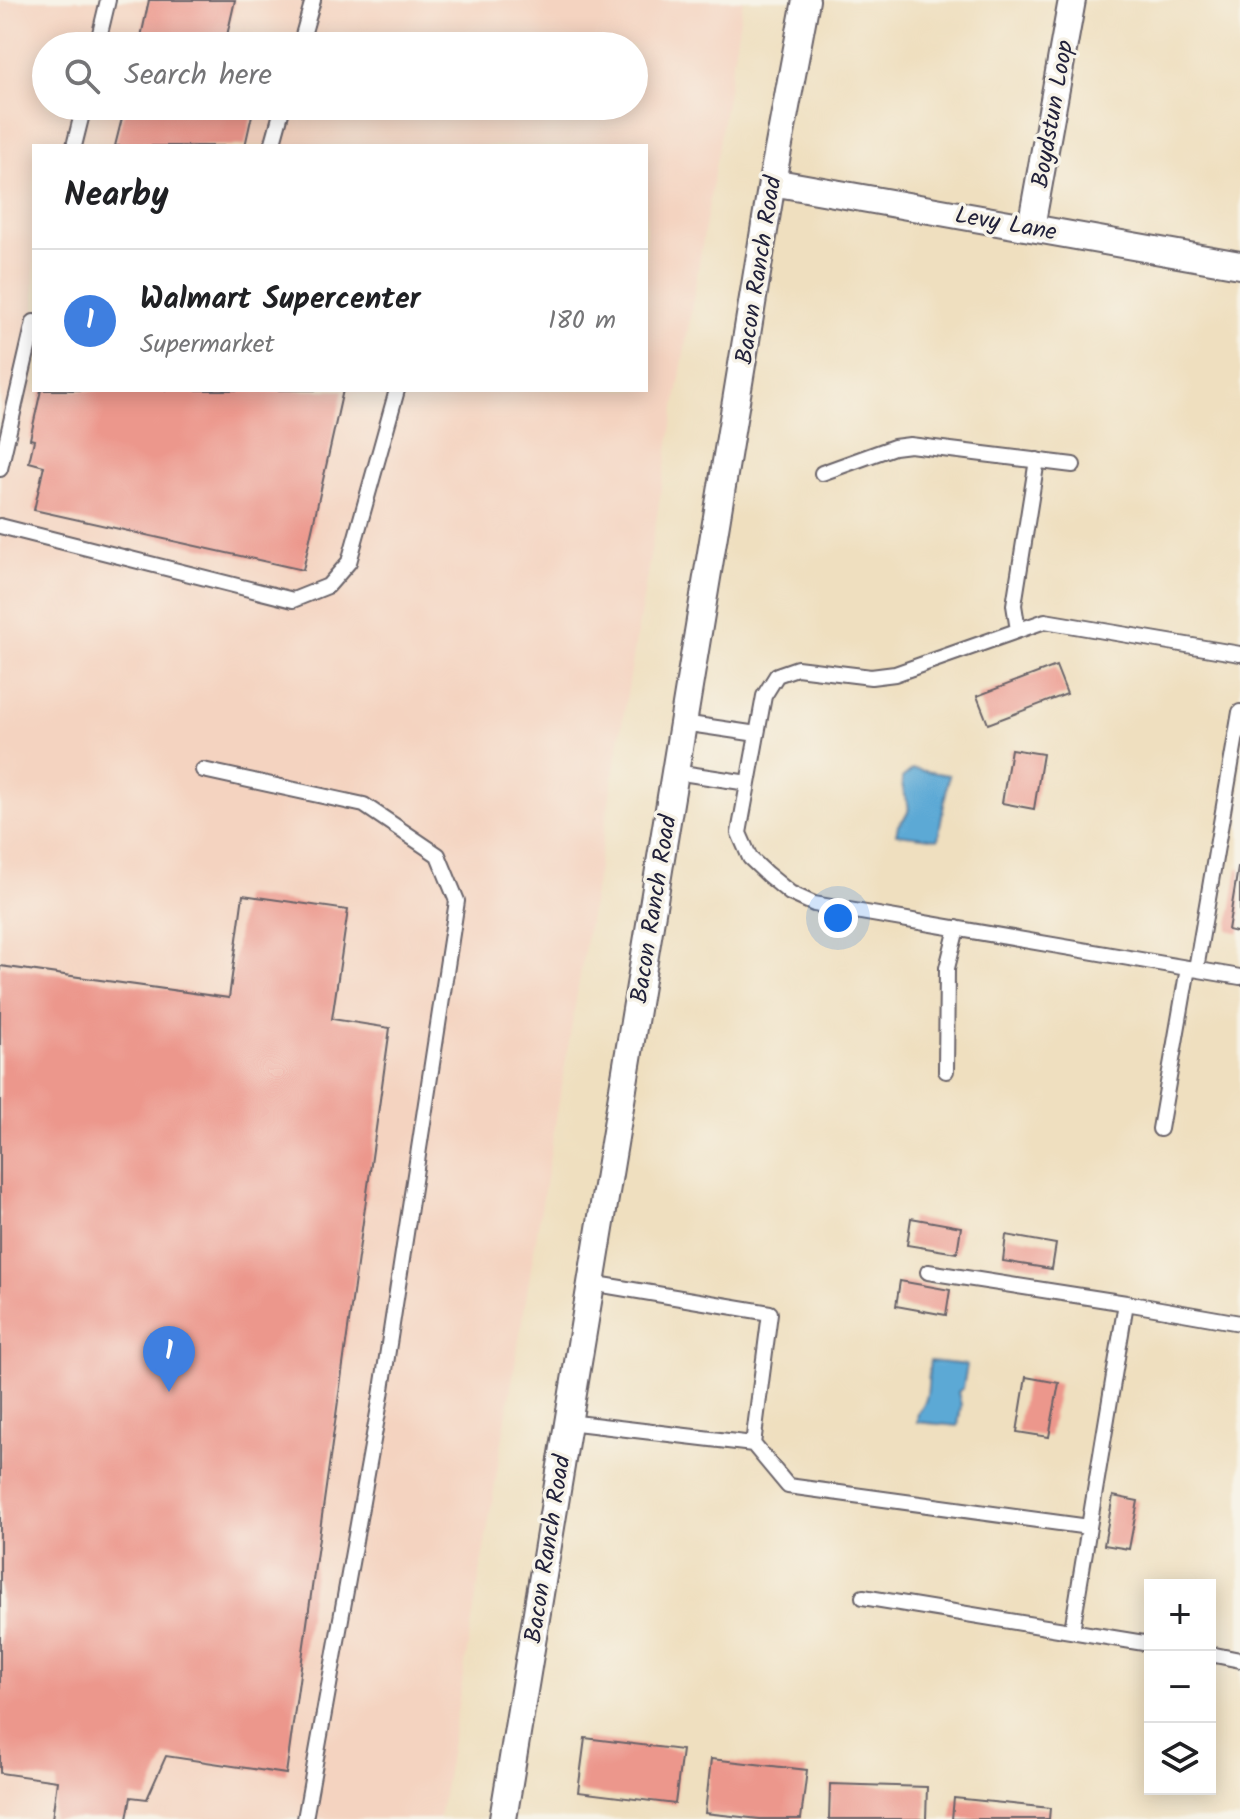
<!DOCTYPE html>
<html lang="en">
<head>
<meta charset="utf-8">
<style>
	body { margin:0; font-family:Kalam,sans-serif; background:#f6f6f6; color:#202124 }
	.controls { position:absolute; right:24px; bottom:24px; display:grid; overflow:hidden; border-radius:0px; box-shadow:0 4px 20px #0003 }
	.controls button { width:72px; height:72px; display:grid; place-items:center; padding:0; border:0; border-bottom:2px solid #e0e0e0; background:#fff; color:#202124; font:40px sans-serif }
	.you { position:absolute; left:838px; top:918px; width:28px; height:28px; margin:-20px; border:6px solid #fff; border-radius:50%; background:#1a73e8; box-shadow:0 0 0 12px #1a73e833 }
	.badge { display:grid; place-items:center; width:52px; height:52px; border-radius:50%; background:#b45309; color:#fff; font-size:26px; font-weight:700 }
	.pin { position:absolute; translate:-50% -66px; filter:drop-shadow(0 2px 4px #0008) }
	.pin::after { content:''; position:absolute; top:42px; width:28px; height:24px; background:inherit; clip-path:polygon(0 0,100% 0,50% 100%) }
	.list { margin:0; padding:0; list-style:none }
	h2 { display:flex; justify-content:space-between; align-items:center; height:104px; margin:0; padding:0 32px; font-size:34px }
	h2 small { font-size:26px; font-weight:400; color:#757577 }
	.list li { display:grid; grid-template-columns:52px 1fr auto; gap:24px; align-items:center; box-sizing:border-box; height:144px; padding:0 32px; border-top:2px solid #e0e0e0 }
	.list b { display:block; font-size:30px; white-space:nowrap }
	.list p { margin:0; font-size:26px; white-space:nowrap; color:#757577 }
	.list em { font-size:26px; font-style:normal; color:#757577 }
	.icon { flex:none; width:44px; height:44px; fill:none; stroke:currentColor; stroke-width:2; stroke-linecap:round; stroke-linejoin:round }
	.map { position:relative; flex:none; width:1240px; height:1819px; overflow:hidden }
	.search { position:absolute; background:#fff; box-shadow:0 4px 20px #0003; left:32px; top:32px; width:616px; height:88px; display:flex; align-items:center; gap:20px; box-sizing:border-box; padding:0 28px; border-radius:44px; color:#757577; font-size:30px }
	.panel { position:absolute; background:#fff; box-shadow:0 4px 20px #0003; left:32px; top:144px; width:616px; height:248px; border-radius:0px }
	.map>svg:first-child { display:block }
</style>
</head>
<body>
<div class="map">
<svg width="1240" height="1819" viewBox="0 0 1240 1819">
	<rect width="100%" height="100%" fill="#f7f3e8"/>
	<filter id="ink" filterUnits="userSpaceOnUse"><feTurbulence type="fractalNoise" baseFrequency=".0125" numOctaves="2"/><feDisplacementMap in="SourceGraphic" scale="16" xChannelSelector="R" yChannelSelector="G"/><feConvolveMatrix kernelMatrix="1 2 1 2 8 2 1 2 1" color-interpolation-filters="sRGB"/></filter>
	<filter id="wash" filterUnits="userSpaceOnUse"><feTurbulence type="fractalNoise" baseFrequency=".006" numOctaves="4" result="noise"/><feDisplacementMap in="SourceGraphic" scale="32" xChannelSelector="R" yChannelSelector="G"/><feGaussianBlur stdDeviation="1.8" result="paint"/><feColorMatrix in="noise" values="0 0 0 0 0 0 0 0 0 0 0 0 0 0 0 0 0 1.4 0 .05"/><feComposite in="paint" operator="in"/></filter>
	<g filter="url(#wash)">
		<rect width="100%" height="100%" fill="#efdfbf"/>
		<!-- built -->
		<path fill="#f4d3c0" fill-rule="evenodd" d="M 0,0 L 743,0 L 439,1819 L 0,1819 ZM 46,46 L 634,46 L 634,106 L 46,106 ZM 34,146 L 646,146 L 646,390 L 34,390 Z"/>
		<!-- water -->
		<path fill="#5ca9d5" stroke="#3f6688" stroke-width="2" d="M 913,769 L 949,775 L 938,839 L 896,834 L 898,825 C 920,805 901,802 902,778 Z
			M 930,1361 L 967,1365 L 963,1388 L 958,1392 L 961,1405 L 958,1426 L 917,1422 L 918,1412 C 931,1402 927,1377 930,1361 Z"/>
		<g id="blocks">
			<!-- building -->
			<path fill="#ec978c" d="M 149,0 L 235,0 L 226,40 L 247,46 L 139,46 Z
				M 125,106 L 254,106 L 245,146 L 115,146 Z
				M 41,390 L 343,390 L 303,570 L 34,510 L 44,466 L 29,462 L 34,440 L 30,439 Z
				M 1056,666 L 1067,694 L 988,724 L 977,696 Z
				M 1011,749 L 1043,754 L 1034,809 L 1002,803 Z
				M 1238,868 L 1240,868 L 1240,933 L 1228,930 Z
				M 243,895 L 348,910 L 332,1019 L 390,1028 L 286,1774 L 166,1756 L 147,1799 L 131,1797 L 127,1819 L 52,1819 L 57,1781 L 0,1773 L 0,966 L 229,998 Z
				M 911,1218 L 961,1227 L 957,1253 L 907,1245 Z
				M 1006,1235 L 1056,1244 L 1052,1269 L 1003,1261 Z
				M 900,1281 L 950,1290 L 946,1315 L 896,1306 Z
				M 1026,1377 L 1059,1383 L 1049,1437 L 1017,1432 Z
				M 1113,1496 L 1138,1501 L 1129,1549 L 1104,1545 Z
				M 585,1738 L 682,1750 L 675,1804 L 578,1792 Z
				M 711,1759 L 807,1770 L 801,1819 L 760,1819 L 705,1813 Z
				M 830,1784 L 927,1787 L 926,1819 L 829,1819 Z
				M 954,1798 L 1050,1808 L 1049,1819 L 952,1819 Z"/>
		</g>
	</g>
	<g filter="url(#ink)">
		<use href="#blocks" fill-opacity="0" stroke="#6a6469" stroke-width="2"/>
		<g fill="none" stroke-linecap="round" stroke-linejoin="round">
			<defs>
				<path id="service" d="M 97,46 L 108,0
					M 300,46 L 313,0
					M 74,146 L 84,106
					M 272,146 L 283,106
					M 0,469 L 34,322
					M 822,473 L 894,447 L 910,445 L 1073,465
					M 0,526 L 293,600 L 328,586 L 349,562 L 397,390
					M 1018,630 L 1014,605 L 1037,460
					M 1240,654 L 1045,621 L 895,674 L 871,677 L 797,668 L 777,675 L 764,696 L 739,833 L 750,858 L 767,874 L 790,893 L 814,904 L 1240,977
					M 683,723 L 757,734
					M 203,770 L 364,805 L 438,855 L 457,901 L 381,1396 L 305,1819
					M 675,772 L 748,783
					M 1196,969 L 1240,712
					M 946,1071 L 947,968 L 957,928
					M 1160,1129 L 1188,968
					M 1126,1303 L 1240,1323
					M 568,1422 L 753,1444 L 770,1313 L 591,1283
					M 753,1444 L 788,1486 L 1089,1527 L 1126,1303 L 928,1272
					M 863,1597 L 1150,1644
					M 1072,1630 L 1089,1527
					M 1210,1654 L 1240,1660"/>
				<path id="minor" d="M 772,182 L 1240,265
					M 1031,227 L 1072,0
					M 503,1819 L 772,182 L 806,0"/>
			</defs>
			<!-- service casing -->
			<use href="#service" stroke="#6a6469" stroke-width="18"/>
			<!-- minor casing -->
			<use href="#minor" stroke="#6a6469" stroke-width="30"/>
			<!-- service -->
			<use href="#service" stroke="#fff" stroke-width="14"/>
			<!-- minor -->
			<use href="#minor" stroke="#fff" stroke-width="26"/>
		</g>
	</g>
	<g text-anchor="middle" stroke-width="7" stroke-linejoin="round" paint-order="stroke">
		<!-- street labels -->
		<g font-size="24" fill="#22223b" stroke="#f7f3e8">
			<text transform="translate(1052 114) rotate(-80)" y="8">Boydstun Loop</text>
			<text transform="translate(1006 223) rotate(10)" y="8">Levy Lane</text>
			<text transform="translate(758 270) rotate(-81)" y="8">Bacon Ranch Road</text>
			<text transform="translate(653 909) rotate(-81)" y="8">Bacon Ranch Road</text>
			<text transform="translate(547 1549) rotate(-81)" y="8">Bacon Ranch Road</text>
		</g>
	</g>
</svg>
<div class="controls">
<button>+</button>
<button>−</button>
<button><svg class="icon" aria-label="layers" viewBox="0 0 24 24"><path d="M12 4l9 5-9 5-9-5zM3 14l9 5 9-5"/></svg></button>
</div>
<div class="you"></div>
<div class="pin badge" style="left:169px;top:1392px;background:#3f7fe0">1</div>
<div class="search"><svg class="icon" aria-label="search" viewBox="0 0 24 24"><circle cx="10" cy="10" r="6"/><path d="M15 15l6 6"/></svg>Search here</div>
<section class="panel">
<h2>Nearby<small></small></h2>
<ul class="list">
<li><span class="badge" style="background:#3f7fe0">1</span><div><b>Walmart Supercenter</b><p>Supermarket</p></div><em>180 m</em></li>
</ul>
</section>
</div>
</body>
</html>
